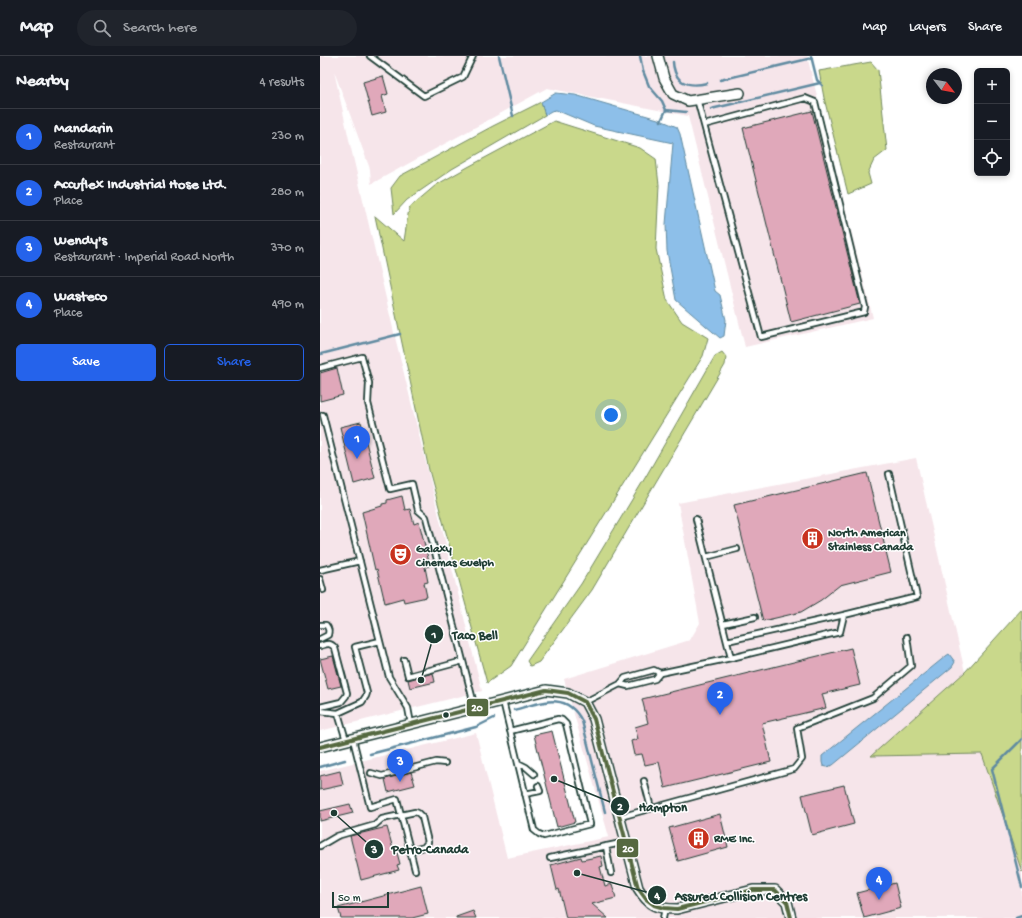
<!DOCTYPE html>
<html lang="en">
<head>
<meta charset="utf-8">
<style>
	body { margin:0; font-family:"Gochi Hand",sans-serif; background:#20242c; color:#f1f3f6 }
	.controls { position:absolute; right:12px; top:12px; display:grid; overflow:hidden; border-radius:6px; box-shadow:0 2px 6px #0003 }
	.controls button { width:36px; height:36px; display:grid; place-items:center; padding:0; border:0; border-bottom:1px solid #363941; background:#171b24; color:#f1f3f6; font:20px sans-serif }
	.compass { position:absolute; left:606px; top:12px; width:36px; height:36px; border-radius:50%; background:#171b24; box-shadow:0 2px 6px #0003; rotate:121deg }
	.scale { position:absolute; left:12px; bottom:10px; width:57px; box-sizing:border-box; padding-left:4px; border:2px solid #1f3d34; border-top:0; font-size:11px; line-height:14px; white-space:nowrap; color:#1f3d34; -webkit-text-stroke:3px #fff; paint-order:stroke }
	.you { position:absolute; left:291px; top:359px; width:14px; height:14px; margin:-10px; border:3px solid #fff; border-radius:50%; background:#1a73e8; box-shadow:0 0 0 6px #1a73e833 }
	.badge { display:grid; place-items:center; width:26px; height:26px; border-radius:50%; background:#2563eb; color:#fff; font-size:13px; font-weight:700 }
	.pin { position:absolute; translate:-50% -33px; filter:drop-shadow(0 1px 2px #0008) }
	.pin::after { content:''; position:absolute; top:21px; width:14px; height:12px; background:inherit; clip-path:polygon(0 0,100% 0,50% 100%) }
	.list { margin:0; padding:0; list-style:none }
	h2 { display:flex; justify-content:space-between; align-items:center; height:52px; margin:0; padding:0 16px; font-size:17px }
	h2 small { font-size:13px; font-weight:400; color:#9ea1a6 }
	.list li { display:grid; grid-template-columns:26px 1fr auto; gap:12px; align-items:center; box-sizing:border-box; height:56px; padding:0 16px; border-top:1px solid #363941 }
	.list b { display:block; font-size:15px; white-space:nowrap }
	.list p { margin:0; font-size:13px; white-space:nowrap; color:#9ea1a6 }
	.list em { font-size:13px; font-style:normal; color:#9ea1a6 }
	.actions { display:flex; gap:8px; padding:12px 16px }
	.actions a { flex:1; padding:9px 0; border:1px solid #2563eb; border-radius:6px; text-align:center; font-size:14px; color:#2563eb }
	.actions .main { background:#2563eb; color:#fff }
	.icon { flex:none; width:22px; height:22px; fill:none; stroke:currentColor; stroke-width:2; stroke-linecap:round; stroke-linejoin:round }
	.map { position:relative; flex:none; width:702px; height:862px; overflow:hidden }
	header { display:flex; align-items:center; gap:24px; box-sizing:border-box; height:56px; padding:0 20px; background:#171b24; border-bottom:1px solid #363941 }
	header strong { font-size:19px }
	nav { display:flex; gap:22px; margin-inline-start:auto; font-size:14px }
	.search { width:280px; height:36px; background:#20242c; display:flex; align-items:center; gap:10px; box-sizing:border-box; padding:0 14px; border-radius:22px; color:#9ea1a6; font-size:15px }
	main { display:flex }
	aside { flex:1; background:#171b24 }
	.map>svg:first-child { display:block }
</style>
</head>
<body>
<header>
<strong>Map</strong>
<div class="search"><svg class="icon" aria-label="search" viewBox="0 0 24 24"><circle cx="10" cy="10" r="6"/><path d="M15 15l6 6"/></svg>Search here</div>
<nav><a>Map</a><a>Layers</a><a>Share</a></nav>
</header>
<main>
<aside>
<h2>Nearby<small>4 results</small></h2>
<ul class="list">
<li><span class="badge">1</span><div><b>Mandarin</b><p>Restaurant</p></div><em>230 m</em></li>
<li><span class="badge">2</span><div><b>Accuflex Industrial Hose Ltd.</b><p>Place</p></div><em>280 m</em></li>
<li><span class="badge">3</span><div><b>Wendy's</b><p>Restaurant · Imperial Road North</p></div><em>370 m</em></li>
<li><span class="badge">4</span><div><b>Wasteco</b><p>Place</p></div><em>490 m</em></li>
</ul>
<div class="actions"><a class="main">Save</a><a>Share</a></div>
</aside>
<div class="map">
<svg width="702" height="862" viewBox="0 0 702 862">
	<rect width="100%" height="100%" fill="#fff"/>
	<filter id="ink" filterUnits="userSpaceOnUse"><feTurbulence type="fractalNoise" baseFrequency=".025" numOctaves="2"/><feDisplacementMap in="SourceGraphic" scale="8" xChannelSelector="R" yChannelSelector="G"/><feConvolveMatrix kernelMatrix="1 2 1 2 8 2 1 2 1" color-interpolation-filters="sRGB"/></filter>
	<g filter="url(#ink)">
		<!-- built -->
		<path fill="#f6e5ea" d="M 0,0 L 487,0 L 553,262 L 425,291 L 368,60 L 227,32 L 51,128 L 50,113 L 14,15 L 30,88 L 75,281 L 162,635 L 0,675 Z
			M 596,402 L 645,616 L 552,700 L 662,698 L 702,816 L 702,862 L 0,862 L 0,715 L 156,677 L 187,802 L 289,781 L 244,623 L 370,584 L 380,567 L 358,447 Z"/>
		<!-- green -->
		<path fill="#c9d88b" stroke="#748a60" d="M 551,6 L 558,14 L 567,94 L 554,104 L 548,117 L 551,128 L 528,138 L 504,42 L 499,15 Z
			M 221,46 L 225,59 L 132,113 L 87,144 L 74,158 L 71,132 L 80,120 L 173,70 Z
			M 234,65 L 320,92 L 336,103 L 339,129 L 336,193 L 347,244 L 362,266 L 388,282 L 383,300 L 191,610 L 167,627 L 109,414 L 55,160 L 84,185 L 89,152 L 116,129 L 148,111 Z
			M 402,296 L 406,301 L 405,309 L 272,534 L 219,606 L 210,610 L 207,605 L 261,528 L 325,422 L 395,300 Z
			M 702,553 L 702,816 L 662,698 L 551,700 L 645,616 Z"/>
		<!-- water -->
		<path fill="#8dbfe9" stroke="#618ba1" d="M 236,37 L 255,39 L 338,63 L 357,71 L 360,78 L 395,235 L 400,239 L 406,264 L 404,280 L 400,282 L 356,244 L 347,195 L 346,168 L 353,87 L 274,70 L 236,54 L 231,55 L 225,59 L 221,46 Z
			M 629,598 L 635,606 L 632,611 L 513,709 L 507,711 L 503,710 L 502,706 L 502,700 L 626,600 Z"/>
		<g fill="none" stroke-linecap="round" stroke-linejoin="round">
			<!-- stream -->
			<path stroke="#618ba1" stroke-width="2.5" d="M 179,0 L 193,60
				M 320,0 L 323,15 L 329,30 L 342,45 L 346,54 L 366,56
				M 491,0 L 497,24 L 502,29
				M 353,6 C 353,9 354,13 355,16 C 360,30 375,30 387,27
				M 400,24 L 492,2
				M 391,53 L 500,27
				M 341,65 L 346,54
				M 1,298 L 80,278
				M 194,654 C 220,647 246,634 262,665 L 285,756
				M 702,683 L 672,713 L 702,831
				M 50,698 L 156,671 L 174,662
				M 0,711 L 25,704
				M 696,862 L 702,860"/>
		</g>
		<!-- building -->
		<path fill="#e0a8ba" stroke="#1f3d34" d="M 63,20 L 68,38 L 62,40 L 66,56 L 52,60 L 43,26 Z
			M 492,55 L 540,248 L 471,266 L 423,72 Z
			M 17,312 L 23,339 L 0,345 L 0,317 Z
			M 41,366 L 55,422 L 34,428 L 20,371 Z
			M 547,417 L 571,516 L 520,529 L 501,544 L 481,556 L 443,565 L 414,449 Z
			M 82,440 L 85,454 L 90,453 L 94,468 L 99,466 L 110,510 L 105,511 L 108,526 L 104,527 L 107,541 L 84,546 L 83,542 L 65,547 L 57,513 L 55,514 L 42,456 L 62,450 L 62,448 L 67,447 L 67,444 Z
			M 531,592 L 540,629 L 502,638 L 506,652 L 442,667 L 451,706 L 345,732 L 339,706 L 325,709 L 322,698 L 314,699 L 311,685 L 318,683 L 315,671 L 328,667 L 322,643 Z
			M 13,600 L 21,630 L 8,633 L 0,603 Z
			M 113,617 L 115,626 L 90,632 L 88,624 Z
			M 232,675 L 255,766 L 237,771 L 214,679 Z
			M 20,715 L 23,729 L 0,734 L 0,720 Z
			M 91,716 L 95,729 L 68,736 L 65,723 Z
			M 524,729 L 534,768 L 492,779 L 482,739 Z
			M 30,748 L 33,757 L 0,765 L 0,755 Z
			M 400,758 L 408,791 L 358,805 L 349,772 Z
			M 67,771 L 73,793 L 76,793 L 80,808 L 77,809 L 79,814 L 41,824 L 30,780 Z
			M 281,800 L 283,810 L 280,811 L 285,830 L 292,828 L 296,842 L 272,848 L 288,862 L 246,862 L 239,833 L 237,834 L 231,809 L 261,801 L 262,804 Z
			M 575,827 L 581,852 L 544,862 L 537,837 Z
			M 101,830 L 108,858 L 92,862 L 21,862 L 18,852 Z
			M 153,855 L 156,862 L 136,862 L 136,861 Z"/>
		<g fill="none" stroke-linecap="round" stroke-linejoin="round">
			<defs>
				<path id="lane" d="M 50,0 L 104,40 L 143,21 L 153,0
					M 377,43 L 441,281 L 544,256 L 545,251 L 495,46 L 485,42 L 384,69
					M 0,312 L 42,301 L 49,327 L 48,347 L 70,433 L 92,428 L 98,454 L 106,461 L 155,652
					M 3,359 L 67,613 L 69,621 L 88,652 L 91,668
					M 386,501 L 417,493
					M 0,514 L 40,505
					M 0,523 L 3,534
					M 524,559 L 597,541 L 569,418
					M 403,568 L 435,561
					M 0,569 L 6,569 C 9,573 9,575 8,579 L 0,583
					M 407,585 L 524,559 L 520,576 L 411,602
					M 0,590 C 7,588 10,586 15,592 L 27,637 L 26,640 L 21,646 L 0,651 L 1,655
					M 84,604 L 88,620 L 143,605
					M 300,628 L 308,630 L 335,623 L 340,617
					M 183,645 L 214,774 L 219,778 L 224,780 L 270,768 L 246,668 L 242,664 L 238,663 L 190,675
					M 265,646 L 300,628 L 305,622 L 334,614 L 340,617 L 411,602 L 376,463
					M 0,655 L 18,657 L 26,684
					M 18,657 L 42,646 L 46,640 L 47,637 L 35,591 L 60,585
					M 33,683 L 50,751 L 77,743 L 95,814
					M 198,707 L 206,711 L 214,718
					M 51,717 L 62,720 L 116,706 L 125,707
					M 324,725 L 331,752
					M 205,738 L 220,735 L 218,730
					M 300,761 L 474,713 L 482,703 L 477,672 L 553,642 L 591,610 L 587,581
					M 0,790 L 17,780 L 55,769 L 62,763 L 95,756 L 98,757 L 102,761 L 108,786 L 104,791 L 90,795
					M 286,790 L 291,817
					M 230,802 L 306,786
					M 343,862 L 345,853"/>
				<path id="street" d="M 338,0 L 344,22 L 353,38 L 368,45 L 420,37
					M 0,691 L 226,634 L 248,637 L 265,646 L 274,663 L 318,832 C 329,850 336,853 357,853 L 433,834 L 455,834 L 467,846 L 471,862"/>
			</defs>
			<!-- lane casing -->
			<use href="#lane" stroke="#1f3d34" stroke-width="8"/>
			<!-- street casing -->
			<use href="#street" stroke="#1f3d34" stroke-width="12"/>
			<!-- lane -->
			<use href="#lane" stroke="#fff" stroke-width="4.5"/>
			<!-- street -->
			<use href="#street" stroke="#fff" stroke-width="9"/>
			<defs>
				<path id="bus-1" d="M 0,691 L 226,634 L 248,637 L 265,646 L 274,663 L 318,832 L 326,843 L 334,849 L 344,852 L 357,853 L 433,834 L 455,834 L 467,846 L 471,862"/>
			</defs>
			<!-- bus-1 casing -->
			<use href="#bus-1" stroke="#fff" stroke-width="7"/>
			<!-- bus-1 -->
			<use href="#bus-1" stroke="#556940" stroke-width="4"/>
		</g>
	</g>
	<!-- icons -->
	<defs>
		<symbol id="building-disc" viewBox="-11 -11 22 22"><circle r="9.5" fill="#c8321e" stroke="#fff"/><path d="M-4-6H4V6H1V3H-1V6H-4ZM-2.5-4.3h1.7v1.8h-1.7ZM.8-4.3h1.7v1.8H.8ZM-2.5-1h1.7V.8h-1.7ZM.8-1h1.7V.8H.8Z" fill="#fff"/></symbol>
		<symbol id="theatre-disc" viewBox="-11 -11 22 22"><circle r="9.5" fill="#c8321e" stroke="#fff"/><path d="M-5-5.5Q0-4 5-5.5V0Q5 5 0 6Q-5 5-5 0ZM-3.3-2.5H-1v1.5H-3.3ZM1-2.5H3.3v1.5H1ZM-2.8 1Q0 5.5 2.8 1Z" fill="#fff"/></symbol>
	</defs>
	<g fill-rule="evenodd">
		<use href="#building-disc" x="480" y="470" width="25" height="25"/>
		<use href="#theatre-disc" x="68" y="486" width="25" height="25"/>
		<use href="#building-disc" x="366" y="770" width="25" height="25"/>
	</g>
	<!-- markers -->
	<circle fill="#1f3d34" stroke="#fff" stroke-width="1.5" cx="126" cy="659" r="3.5"/>
	<g text-anchor="middle" stroke-width="3" stroke-linejoin="round" paint-order="stroke">
		<!-- poi labels -->
		<g font-size="12" font-weight="bold" fill="#1f3d34" stroke="#fff" text-anchor="start">
			<text x="508" y="480">North American<tspan x="508" dy="14">Stainless Canada</tspan></text>
			<text x="96" y="496">Galaxy<tspan x="96" dy="14">Cinemas Guelph</tspan></text>
			<text x="394" y="786">RME Inc.</text>
		</g>
	</g>
	<!-- callouts -->
	<path fill="none" stroke="#1f3d34" stroke-width="1.5" d="M101 624L114 578M234 723L300 750M14 757L54 793M257 817L337 839"/>
	<g fill="#1f3d34" stroke="#fff" stroke-width="1.5">
		<circle cx="101" cy="624" r="4"/>
		<circle cx="234" cy="723" r="4"/>
		<circle cx="14" cy="757" r="4"/>
		<circle cx="257" cy="817" r="4"/>
		<circle cx="114" cy="578" r="10"/>
		<circle cx="300" cy="750" r="10"/>
		<circle cx="54" cy="793" r="10"/>
		<circle cx="337" cy="839" r="10"/>
	</g>
	<g font-size="12" text-anchor="middle" font-weight="bold" fill="#fff">
		<text x="114" y="582">1</text>
		<text x="300" y="754">2</text>
		<text x="54" y="797">3</text>
		<text x="337" y="843">4</text>
	</g>
	<g font-size="13" text-anchor="middle" font-weight="bold" fill="#1f3d34" stroke="#fff" stroke-width="3" stroke-linejoin="round" paint-order="stroke">
		<text x="155" y="583">Taco Bell</text>
		<text x="343" y="755">Hampton</text>
		<text x="110" y="797">Petro-Canada</text>
		<text x="421" y="844">Assured Collision Centres</text>
	</g>
	<g stroke="#fff" stroke-width="1.5">
		<rect x="146" y="642" width="23" height="19" rx="4" fill="#556940"/>
		<rect x="296" y="782" width="23" height="20" rx="4" fill="#556940"/>
	</g>
	<g font-size="11" text-anchor="middle" font-weight="bold" fill="#fff">
		<text x="157" y="655">20</text>
		<text x="308" y="796">20</text>
	</g>
</svg>
<div class="controls">
<button>+</button>
<button>−</button>
<button><svg class="icon" aria-label="locate" viewBox="0 0 24 24"><circle cx="12" cy="12" r="6"/><path d="M12 2v4M12 18v4M2 12h4M18 12h4"/></svg></button>
</div>
<svg class="compass" viewBox="-18 -18 36 36"><path d="M0-13l5 13h-10z" fill="#e53935"/><path d="M0 13l5-13h-10z" fill="#9ea1a6"/></svg>
<div class="scale">50 m</div>
<div class="you"></div>
<div class="pin badge" style="left:37px;top:403px">1</div>
<div class="pin badge" style="left:400px;top:659px">2</div>
<div class="pin badge" style="left:80px;top:726px">3</div>
<div class="pin badge" style="left:559px;top:844px">4</div>
</div>
</main>
</body>
</html>
